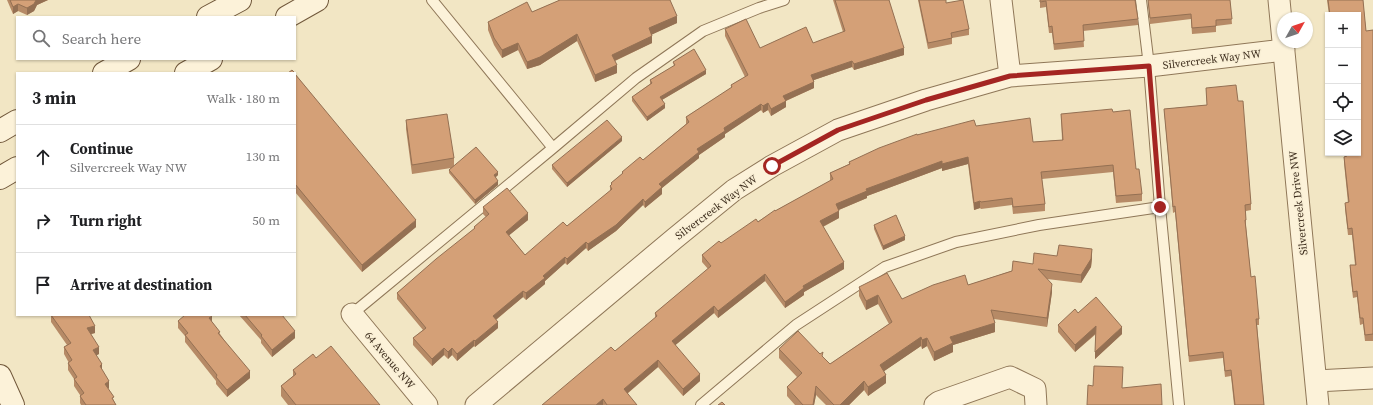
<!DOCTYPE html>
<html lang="en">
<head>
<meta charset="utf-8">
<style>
	body { margin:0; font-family:"Source Serif 4",serif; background:#f6f6f6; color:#202124 }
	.controls { position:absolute; right:12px; top:12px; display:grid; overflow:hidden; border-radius:0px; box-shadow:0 1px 3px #0004 }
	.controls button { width:36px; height:36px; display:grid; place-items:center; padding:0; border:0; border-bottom:1px solid #e0e0e0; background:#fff; color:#202124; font:20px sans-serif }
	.compass { position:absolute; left:1277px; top:12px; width:36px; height:36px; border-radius:50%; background:#fff; box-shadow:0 1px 3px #0004; rotate:50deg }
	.stop { position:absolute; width:12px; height:12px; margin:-9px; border:3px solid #a42522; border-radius:50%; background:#fff }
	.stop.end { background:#a42522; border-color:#fff; box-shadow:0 1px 4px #0008 }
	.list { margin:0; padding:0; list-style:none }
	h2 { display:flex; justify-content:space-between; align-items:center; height:52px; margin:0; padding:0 16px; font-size:17px }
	h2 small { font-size:13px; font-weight:400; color:#757577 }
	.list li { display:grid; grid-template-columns:26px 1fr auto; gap:12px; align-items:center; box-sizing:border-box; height:64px; padding:0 16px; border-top:1px solid #e0e0e0 }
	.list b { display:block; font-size:15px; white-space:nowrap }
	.list p { margin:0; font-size:13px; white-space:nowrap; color:#757577 }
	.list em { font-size:13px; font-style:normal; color:#757577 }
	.icon { flex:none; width:22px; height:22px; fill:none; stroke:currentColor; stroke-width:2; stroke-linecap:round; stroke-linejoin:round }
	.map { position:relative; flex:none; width:1373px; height:405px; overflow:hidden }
	.search { position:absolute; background:#fff; box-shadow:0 1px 3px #0004; left:16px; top:16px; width:280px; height:44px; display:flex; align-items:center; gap:10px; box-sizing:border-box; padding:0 14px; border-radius:0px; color:#757577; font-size:15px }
	.panel { position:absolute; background:#fff; box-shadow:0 1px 3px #0004; left:16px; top:72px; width:280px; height:244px; border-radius:0px }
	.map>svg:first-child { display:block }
</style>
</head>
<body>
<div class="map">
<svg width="1373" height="405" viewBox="0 0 1373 405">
	<rect width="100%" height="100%" fill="#f2e6c4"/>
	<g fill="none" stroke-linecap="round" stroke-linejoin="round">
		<defs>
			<path id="lane" d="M 432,0 L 553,148
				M 1141,0 L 1149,66 L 1160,207 L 1179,405
				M 352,314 L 553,148 L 636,78 L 703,31 L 759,8 L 784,0
				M 701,405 L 796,325 L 885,267 L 956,242 L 1039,225 L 1160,207"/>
			<path id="street" d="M 1001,0 L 1010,76
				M 1279,0 L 1318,405
				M 352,314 L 427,405
				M 1316,381 L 1373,378
				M 476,405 L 674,239 L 734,190 L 772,166 L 838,130 L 926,100 L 1010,76 L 1149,66 L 1284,50
				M 935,405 L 939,402 L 1010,377 L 1035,389 L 1036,405"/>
			<path id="secondary" d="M 208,17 L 240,0
				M 287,17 L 317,0
				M 104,73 L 129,59
				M 186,73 L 211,59
				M 0,131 L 17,121
				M 0,178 L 17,168
				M 0,376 L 13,405"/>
		</defs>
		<!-- lane casing -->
		<use href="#lane" stroke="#8f7758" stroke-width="12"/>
		<!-- street casing -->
		<use href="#street" stroke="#8f7758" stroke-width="23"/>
		<!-- secondary casing -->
		<use href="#secondary" stroke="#71583b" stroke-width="24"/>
		<!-- lane -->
		<use href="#lane" stroke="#fcf2d9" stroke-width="10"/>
		<!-- street -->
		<use href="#street" stroke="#fcf2d9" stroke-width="21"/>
		<!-- secondary -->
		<use href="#secondary" stroke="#fcf2d9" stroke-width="22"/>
	</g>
	<!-- wall -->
	<path fill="#b68a66" d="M 7,0 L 48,0 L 37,5 L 34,11 L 27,15 L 18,11 L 13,14 Z
		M 558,0 L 670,0 L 677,23 L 652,34 L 652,43 L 615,61 L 617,73 L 595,82 L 577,41 L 540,65 L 527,69 L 518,50 L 502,58 L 494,45 L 488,30 L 488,22 L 532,12 L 558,1 Z
		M 833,0 L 889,0 L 904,55 L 854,70 L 852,67 L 814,80 L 814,88 L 786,101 L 786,107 L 771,116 L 768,110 L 763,113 L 761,110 L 725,134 L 725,137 L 699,155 L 699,158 L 662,188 L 662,194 L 645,208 L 643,205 L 616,231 L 588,251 L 586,248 L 567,265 L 565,263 L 545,281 L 545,284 L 526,300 L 523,297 L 496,320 L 498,328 L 475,347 L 474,346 L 457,361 L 452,355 L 448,359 L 444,355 L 432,366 L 413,345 L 413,338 L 423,330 L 397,299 L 397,293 L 474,229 L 474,227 L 486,217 L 483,214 L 483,207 L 528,220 L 509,235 L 525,255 L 567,226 L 610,191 L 610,186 L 611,185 L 611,183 L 622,174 L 622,172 L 643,160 L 686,124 L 686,117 L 731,88 L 731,85 L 745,77 L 725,36 L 725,29 L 760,48 L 813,43 L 843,32 Z
		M 918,0 L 946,0 L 946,3 L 969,29 L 969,35 L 952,38 L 952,44 L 928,49 Z
		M 1040,0 L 1135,0 L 1138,19 L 1138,25 L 1083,31 L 1084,47 L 1054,50 L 1052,33 L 1049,33 L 1046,7 L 1040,8 Z
		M 1148,0 L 1230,0 L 1232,24 L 1216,26 L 1216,32 L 1192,34 L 1191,19 L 1150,24 Z
		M 1327,0 L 1364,0 L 1363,0 L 1366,31 L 1373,30 L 1373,341 L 1365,341 L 1363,324 L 1360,325 L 1357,297 L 1353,298 L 1350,272 L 1350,265 L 1355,265 L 1352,235 L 1348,235 L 1345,209 L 1345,203 L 1348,203 L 1344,163 L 1344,157 L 1346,156 L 1346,153 L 1358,153 L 1358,15 L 1329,15 Z
		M 673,62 L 706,74 L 662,100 L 665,108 L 647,121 L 632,101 L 632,97 L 650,84 L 650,80 L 674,66 Z
		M 295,74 L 416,227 L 362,272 L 295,192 Z
		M 1206,88 L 1238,101 L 1251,204 L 1251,210 L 1246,211 L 1246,226 L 1251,277 L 1259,319 L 1259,325 L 1257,325 L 1264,405 L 1234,405 L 1231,376 L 1225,377 L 1223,358 L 1189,362 L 1175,212 L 1173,213 L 1171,190 L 1164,109 L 1207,105 Z
		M 1113,112 L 1136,169 L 1142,194 L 1142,201 L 1116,203 L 1113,172 L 1042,179 L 1045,204 L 1045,211 L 1013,214 L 1012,205 L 981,209 L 980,208 L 974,210 L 968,164 L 942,171 L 942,168 L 867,196 L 867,198 L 839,210 L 839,218 L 823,227 L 844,269 L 804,292 L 804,295 L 785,308 L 765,281 L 718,318 L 714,313 L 675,345 L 700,381 L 683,396 L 658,367 L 627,394 L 637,405 L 542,405 L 615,351 L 655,318 L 655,313 L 708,269 L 702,262 L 702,255 L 775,211 L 830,181 L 830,173 L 849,164 L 849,162 L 917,135 L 976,126 L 1033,142 L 1062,140 L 1061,114 Z
		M 406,120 L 454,158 L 454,166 L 498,175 L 495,177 L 498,185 L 475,204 L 449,173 L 449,170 L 451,168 L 412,174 L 406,129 Z
		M 622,141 L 567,187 L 552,169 L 552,165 Z
		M 874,225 L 905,240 L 883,250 L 874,229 Z
		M 1057,256 L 1092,258 L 1091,267 L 1081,283 L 1047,279 L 1052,292 L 1047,327 L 994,319 L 995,332 L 953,345 L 953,352 L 934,361 L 927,346 L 922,349 L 921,346 L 884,371 L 886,383 L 868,396 L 864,390 L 849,405 L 826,405 L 816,395 L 814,405 L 795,405 L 787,396 L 787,387 L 797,377 L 779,358 L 779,349 L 823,357 L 830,364 L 889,324 L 878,304 L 866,310 L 859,296 L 859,287 L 902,299 L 968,285 Z
		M 1078,313 L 1122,334 L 1095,359 L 1096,334 L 1075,352 L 1058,332 L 1058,325 Z
		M 51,315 L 89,315 L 95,333 L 91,334 L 99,354 L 96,355 L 109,388 L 108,389 L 116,405 L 81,405 L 80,403 L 80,395 L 74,386 L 74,379 L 68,370 L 68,363 L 69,363 L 64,354 L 64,347 L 67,345 L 51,322 Z
		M 239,315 L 282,315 L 295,338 L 272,357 L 261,343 L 261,340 Z
		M 178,321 L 212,322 L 250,378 L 227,397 L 216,384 L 216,381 L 185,342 L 185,336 L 178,328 Z
		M 316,358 L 380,405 L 288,405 L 281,396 L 281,386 L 293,376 L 293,370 Z"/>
	<!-- shaded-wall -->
	<path fill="#947053" d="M 36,0 L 48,0 L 37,5 L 34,11 L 27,15 L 27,8 Z
		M 18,4 L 18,11 L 13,14 L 13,7 Z
		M 677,16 L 677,23 L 649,36 L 649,28 Z
		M 577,34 L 577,41 L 540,65 L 527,69 L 527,62 Z
		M 652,36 L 652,43 L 612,62 L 612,55 Z
		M 518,43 L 518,50 L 502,58 L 502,50 Z
		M 904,48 L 904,55 L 854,70 L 854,64 Z
		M 852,61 L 852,67 L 811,81 L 811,75 Z
		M 617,65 L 617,73 L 595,82 L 595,75 Z
		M 706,70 L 706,74 L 660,101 L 660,97 Z
		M 814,82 L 814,88 L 783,102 L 783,96 Z
		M 786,101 L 786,107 L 771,116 L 771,109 Z
		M 768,103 L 768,110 L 763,113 L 763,106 Z
		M 665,104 L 665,108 L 647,121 L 647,117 Z
		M 761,104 L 761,110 L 725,134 L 725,137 L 699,155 L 699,158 L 662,188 L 662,194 L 645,208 L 645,202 L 659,184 L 697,149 L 724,128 Z
		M 622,137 L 622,141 L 567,187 L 567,183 Z
		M 968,157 L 968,164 L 942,171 L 942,164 Z
		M 942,161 L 942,168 L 867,196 L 867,198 L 836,211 L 836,204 L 866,189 Z
		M 498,172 L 498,175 L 494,179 L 494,175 Z
		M 498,181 L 498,185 L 475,204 L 475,200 Z
		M 643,199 L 643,205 L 616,231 L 588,251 L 588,244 Z
		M 980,201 L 980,208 L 974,210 L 974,203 Z
		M 839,211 L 839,218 L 820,228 L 820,221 Z
		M 528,213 L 528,220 L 506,238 L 506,232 Z
		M 416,220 L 416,227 L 362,272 L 362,265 Z
		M 905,236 L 905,240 L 883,250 L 883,246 Z
		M 586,242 L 586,248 L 567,265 L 567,259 Z
		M 1092,249 L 1092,258 L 1091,267 L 1081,283 L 1081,275 Z
		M 565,257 L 565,263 L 545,281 L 545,284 L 526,300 L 526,293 L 543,276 Z
		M 844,262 L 844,269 L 804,292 L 804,295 L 785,308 L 785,302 L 803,286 Z
		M 765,274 L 765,281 L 718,318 L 718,311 Z
		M 1052,284 L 1052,292 L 1047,327 L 1047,318 Z
		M 523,291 L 523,297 L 493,322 L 493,316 Z
		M 878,295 L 878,304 L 866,310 L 866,301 Z
		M 714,306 L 714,313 L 672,348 L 672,341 Z
		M 212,316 L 212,323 L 209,318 Z
		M 498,322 L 498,328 L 475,347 L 475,341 Z
		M 995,323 L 995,332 L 953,345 L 953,352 L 934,361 L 934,352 L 950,337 Z
		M 95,326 L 95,333 L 87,335 L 87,328 Z
		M 1096,326 L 1096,333 L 1075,352 L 1075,345 Z
		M 1122,327 L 1122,334 L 1095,359 L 1095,352 Z
		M 295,331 L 295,338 L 272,357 L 272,350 Z
		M 921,337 L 921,346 L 880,374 L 880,365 Z
		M 927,338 L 927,346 L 922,349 L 922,340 Z
		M 474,340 L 474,346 L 457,361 L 457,354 Z
		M 99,347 L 99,354 L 93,357 L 93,350 Z
		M 444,348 L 444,355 L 432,366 L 432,359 Z
		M 452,348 L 452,355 L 448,359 L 448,352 Z
		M 658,360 L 658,367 L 624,396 L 624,389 Z
		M 102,364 L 102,371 L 100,366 Z
		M 250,371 L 250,378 L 227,397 L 227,390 Z
		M 700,374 L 700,381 L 683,396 L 683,389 Z
		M 886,375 L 886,383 L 868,396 L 868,387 Z
		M 109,381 L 109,388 L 105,391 L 105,384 Z
		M 864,381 L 864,390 L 849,405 L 840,405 Z
		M 816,386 L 816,395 L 814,405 L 813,405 Z
		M 603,399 L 603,405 L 596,405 Z"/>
	<!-- building -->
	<path fill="#d4a077" stroke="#947053" d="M 10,0 L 36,0 L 34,4 L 27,8 L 18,4 L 13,7 Z
		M 560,0 L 670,0 L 677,16 L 649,28 L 652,36 L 612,55 L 617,65 L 595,75 L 577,34 L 540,57 L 527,62 L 518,43 L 502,50 L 494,38 L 488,22 L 527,2 L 532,12 Z
		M 835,0 L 889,0 L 904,48 L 854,64 L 852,61 L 811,75 L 814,82 L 783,96 L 786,101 L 771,109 L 768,103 L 763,106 L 761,104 L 724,128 L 725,131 L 697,149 L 699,152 L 659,184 L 662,187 L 645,202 L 643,199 L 616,225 L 588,244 L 586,242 L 567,259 L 565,257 L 543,276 L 545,278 L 526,293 L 523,291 L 493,316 L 498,322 L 475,341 L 474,340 L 457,354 L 452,348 L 448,352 L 444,348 L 432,359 L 413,338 L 426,328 L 397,293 L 436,259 L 475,228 L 474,227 L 489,214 L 483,207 L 507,188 L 528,213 L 506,232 L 525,255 L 563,222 L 567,226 L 612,189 L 610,186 L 612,184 L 611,183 L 623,173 L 622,172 L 640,157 L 643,160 L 689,122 L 686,117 L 732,87 L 731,85 L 748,75 L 725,29 L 746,19 L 760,48 L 806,27 L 813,43 L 845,31 Z
		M 919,0 L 946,0 L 946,3 L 963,0 L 969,29 L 951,33 L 952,38 L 928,43 Z
		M 1040,0 L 1135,0 L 1138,19 L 1083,25 L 1084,41 L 1054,44 L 1052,26 L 1049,27 L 1046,1 L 1040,2 Z
		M 1148,0 L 1230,0 L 1232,19 L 1216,20 L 1216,26 L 1192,28 L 1191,14 L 1150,18 Z
		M 1328,0 L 1363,0 L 1366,31 L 1373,30 L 1373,334 L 1365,335 L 1363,318 L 1360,318 L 1357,291 L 1353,292 L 1350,265 L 1356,265 L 1352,228 L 1348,229 L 1345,203 L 1349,202 L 1344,157 L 1347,156 L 1346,153 L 1358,153 L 1358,15 L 1330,15 Z
		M 694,49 L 706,70 L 660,97 L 665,104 L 647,117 L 632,97 L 652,83 L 650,80 L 675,65 L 673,62 Z
		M 292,70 L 295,73 L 288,73 Z
		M 295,74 L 416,220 L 362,265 L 295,184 Z
		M 1236,85 L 1238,101 L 1243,101 L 1251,204 L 1245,205 L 1246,220 L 1245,220 L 1251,277 L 1255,276 L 1259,319 L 1256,319 L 1264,405 L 1235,405 L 1231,370 L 1225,371 L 1223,352 L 1189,356 L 1175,206 L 1173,207 L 1171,184 L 1164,109 L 1207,105 L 1206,88 Z
		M 1112,109 L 1113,112 L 1130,110 L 1136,169 L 1139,169 L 1142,194 L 1116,196 L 1113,165 L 1041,172 L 1045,204 L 1013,207 L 1012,198 L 981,202 L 980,201 L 974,203 L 968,157 L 942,164 L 942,161 L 866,189 L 867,191 L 836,204 L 839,211 L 820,221 L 844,262 L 803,286 L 804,288 L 785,302 L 765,274 L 718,311 L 714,306 L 672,341 L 700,374 L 683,389 L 658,360 L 624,389 L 637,405 L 607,405 L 603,399 L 596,405 L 542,405 L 611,347 L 615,351 L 657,316 L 655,313 L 711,266 L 702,255 L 719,241 L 721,243 L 756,219 L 758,222 L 775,210 L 775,211 L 833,179 L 830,173 L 850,164 L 849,162 L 879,148 L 917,134 L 917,135 L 974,120 L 976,126 L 1030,118 L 1033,142 L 1063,140 L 1061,114 Z
		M 447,114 L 454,158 L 412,165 L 406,120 Z
		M 607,120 L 622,137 L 567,183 L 552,165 Z
		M 476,147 L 498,172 L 494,175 L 498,181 L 475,200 L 449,170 Z
		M 896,215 L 905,236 L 883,246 L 874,225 Z
		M 1059,245 L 1092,249 L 1091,259 L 1081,275 L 1038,269 L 1052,284 L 1047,318 L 991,310 L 995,323 L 950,337 L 953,343 L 934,352 L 927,338 L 922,340 L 921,337 L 880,365 L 886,375 L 868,387 L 864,381 L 840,405 L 834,405 L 816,386 L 813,405 L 803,405 L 787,387 L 802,373 L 779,349 L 798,331 L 820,354 L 823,352 L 822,356 L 830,364 L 892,322 L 878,295 L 866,301 L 859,287 L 887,273 L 902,299 L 933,285 L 965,275 L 968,285 L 1012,271 L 1013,261 L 1033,264 L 1034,253 L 1057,256 Z
		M 1096,297 L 1122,327 L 1095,352 L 1096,326 L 1075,345 L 1058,325 L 1075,309 L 1078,313 Z
		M 51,315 L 89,315 L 95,326 L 87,328 L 99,347 L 93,350 L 102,364 L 100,366 L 109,381 L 105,384 L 114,397 L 112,398 L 116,405 L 86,405 L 80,396 L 84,393 L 74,379 L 77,377 L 68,363 L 72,360 L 64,347 L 71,343 Z
		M 185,315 L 211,315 L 212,316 L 209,318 L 220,332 L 218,333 L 250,371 L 227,390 L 216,377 L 217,375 L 185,335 L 188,333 L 178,321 Z
		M 245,315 L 282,315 L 295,331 L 272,350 L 261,336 L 262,335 Z
		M 331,346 L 380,405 L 296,405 L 281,386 L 296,374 L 293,370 L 313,354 L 316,358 Z
		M 1094,366 L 1123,367 L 1122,388 L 1161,384 L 1162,405 L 1087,405 L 1088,385 L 1093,386 Z
		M 722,402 L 725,405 L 718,405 Z"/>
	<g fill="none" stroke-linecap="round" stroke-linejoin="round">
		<!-- route -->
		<path stroke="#a42522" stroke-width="5" d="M 772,166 L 838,130 L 926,100 L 1010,76 L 1149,66 L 1160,207"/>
	</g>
	<g text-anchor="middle" stroke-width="3" stroke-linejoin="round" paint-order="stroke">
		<!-- street labels -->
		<g font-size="11" fill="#3e2e1e" stroke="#f9efd5">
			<text transform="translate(1212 59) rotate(-7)" y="4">Silvercreek Way NW</text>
			<text transform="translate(1298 203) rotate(-96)" y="4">Silvercreek Drive NW</text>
			<text transform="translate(716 207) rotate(-37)" y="4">Silvercreek Way NW</text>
			<text transform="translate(390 360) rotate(50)" y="4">64 Avenue NW</text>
		</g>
	</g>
</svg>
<div class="controls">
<button>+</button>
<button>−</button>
<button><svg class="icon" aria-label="locate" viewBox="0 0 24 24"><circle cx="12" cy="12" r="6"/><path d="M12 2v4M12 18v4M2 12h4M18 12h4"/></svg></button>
<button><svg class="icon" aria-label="layers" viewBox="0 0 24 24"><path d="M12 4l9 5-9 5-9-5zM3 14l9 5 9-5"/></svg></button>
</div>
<svg class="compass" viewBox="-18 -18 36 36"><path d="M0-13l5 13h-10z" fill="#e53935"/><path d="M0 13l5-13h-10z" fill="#757577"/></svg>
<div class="stop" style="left:772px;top:166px"></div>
<div class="stop end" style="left:1160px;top:207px"></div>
<div class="search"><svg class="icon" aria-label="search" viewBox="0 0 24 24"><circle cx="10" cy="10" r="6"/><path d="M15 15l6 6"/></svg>Search here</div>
<section class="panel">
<h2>3 min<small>Walk · 180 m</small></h2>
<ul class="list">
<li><svg class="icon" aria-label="ahead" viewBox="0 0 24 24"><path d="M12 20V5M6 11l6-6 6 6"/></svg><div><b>Continue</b><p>Silvercreek Way NW</p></div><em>130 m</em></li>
<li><svg class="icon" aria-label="right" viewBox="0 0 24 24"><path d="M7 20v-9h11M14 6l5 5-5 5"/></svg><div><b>Turn right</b></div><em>50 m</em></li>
<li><svg class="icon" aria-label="arrive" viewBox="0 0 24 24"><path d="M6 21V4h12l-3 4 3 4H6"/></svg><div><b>Arrive at destination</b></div></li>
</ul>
</section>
</div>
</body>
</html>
